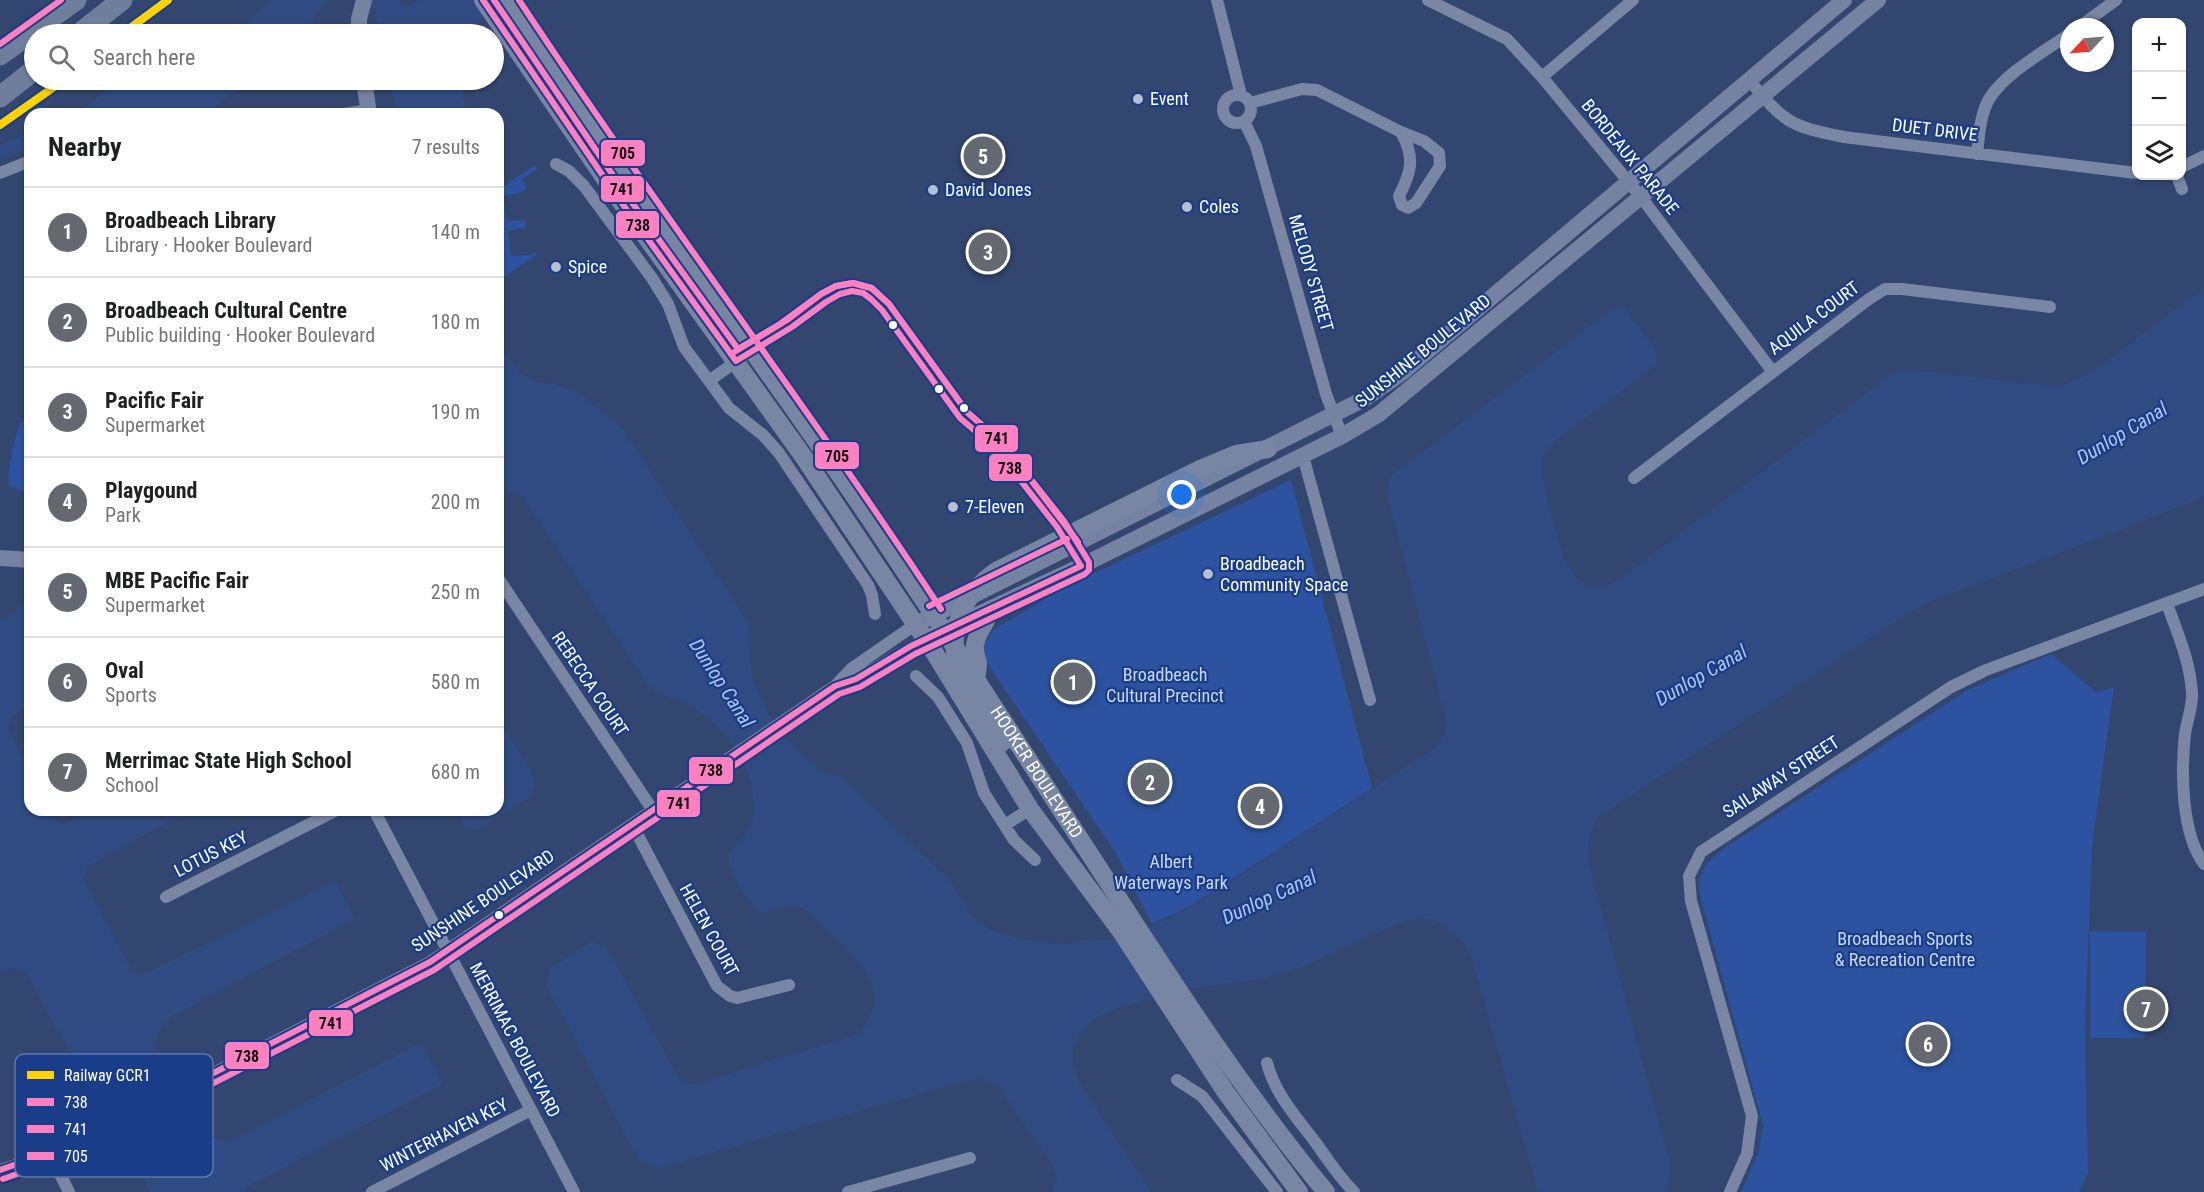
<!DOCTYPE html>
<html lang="en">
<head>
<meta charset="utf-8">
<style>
	body { margin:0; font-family:"Roboto Condensed",sans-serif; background:#f6f6f6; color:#202124 }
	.controls { position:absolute; right:18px; top:18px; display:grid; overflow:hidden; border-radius:12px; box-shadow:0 2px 4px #0004 }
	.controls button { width:54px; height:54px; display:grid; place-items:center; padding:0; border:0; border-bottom:2px solid #e0e0e0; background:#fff; color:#202124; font:30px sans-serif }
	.compass { position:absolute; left:2060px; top:18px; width:54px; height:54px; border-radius:50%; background:#fff; box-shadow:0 2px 4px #0004; rotate:244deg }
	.you { position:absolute; left:1182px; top:495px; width:21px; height:21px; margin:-15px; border:4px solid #fff; border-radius:50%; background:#1a73e8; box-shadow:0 0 0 9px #1a73e833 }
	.badge { display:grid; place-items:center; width:39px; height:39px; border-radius:50%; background:#646870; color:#fff; font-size:20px; font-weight:700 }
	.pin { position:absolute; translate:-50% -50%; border:3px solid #fff; box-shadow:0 2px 6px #0006 }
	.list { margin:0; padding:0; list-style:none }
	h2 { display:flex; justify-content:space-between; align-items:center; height:78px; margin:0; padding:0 24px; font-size:26px }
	h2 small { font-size:20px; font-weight:400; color:#757577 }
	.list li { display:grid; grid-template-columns:39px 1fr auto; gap:18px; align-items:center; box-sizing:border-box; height:90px; padding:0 24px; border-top:2px solid #e0e0e0 }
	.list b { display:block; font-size:22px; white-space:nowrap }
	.list p { margin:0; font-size:20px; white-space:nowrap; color:#757577 }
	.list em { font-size:20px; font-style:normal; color:#757577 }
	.icon { flex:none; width:33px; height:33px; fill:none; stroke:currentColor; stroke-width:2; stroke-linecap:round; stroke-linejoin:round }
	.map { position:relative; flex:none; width:2204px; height:1192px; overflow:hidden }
	.search { position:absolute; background:#fff; box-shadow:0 2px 4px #0004; left:24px; top:24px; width:480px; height:66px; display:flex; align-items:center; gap:15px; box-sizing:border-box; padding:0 21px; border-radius:33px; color:#757577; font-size:22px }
	.panel { position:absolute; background:#fff; box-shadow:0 2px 4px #0004; left:24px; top:108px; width:480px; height:708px; border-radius:18px }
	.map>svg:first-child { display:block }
</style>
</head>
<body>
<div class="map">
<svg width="2204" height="1192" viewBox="0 0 2204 1192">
	<rect width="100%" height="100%" fill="#324670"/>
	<!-- green -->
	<path fill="#2d53a0" d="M 535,165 L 537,169 L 522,179 L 527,188 L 523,192 L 503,196 L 507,221 L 525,220 L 526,227 L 508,231 L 511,256 L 531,255 L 534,251 L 537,255 L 502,278 L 498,243 L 498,190 Z
		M 27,419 L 30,419 L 30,492 L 9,486 C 7,464 14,444 20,423 Z
		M 1291,480 L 1372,788 L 1192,905 L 1152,924 L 1117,855 L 983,657 L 983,647 L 994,629 L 1072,584 Z
		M 2051,654 L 2097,693 L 2114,687 L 2092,845 L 2085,1027 L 2088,1173 L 2079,1192 L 1741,1192 L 1759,1151 L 1763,1125 L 1699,892 C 1697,872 1708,861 1723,849 L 1968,690 Z
		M 2090,931 L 2146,932 L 2145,1038 L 2090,1038 Z"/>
	<!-- water -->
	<path fill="#304b81" d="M 271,0 L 328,0 L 319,9 L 304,34 L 235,34 Z
		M 350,0 L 398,0 L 407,8 L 419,0 L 494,0 L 471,34 L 380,34 L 375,10 Z
		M 120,80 L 252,80 L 250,85 L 222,99 L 211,114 L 71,114 L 86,106 Z
		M 389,80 L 458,80 L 468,114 L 396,114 Z
		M 30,132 L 30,172 L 0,187 L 0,145 Z
		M 2204,288 L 2204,497 L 2105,536 L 1936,599 L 1911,611 L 1598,817 C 1589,832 1588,843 1588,860 L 1671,1167 L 1666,1192 L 1538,1192 L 1470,953 L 1459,938 L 1436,920 L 1418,918 L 1400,922 L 1305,966 L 1265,978 L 1188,989 L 1124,1006 L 1097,1017 L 1081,1032 L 1073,1047 L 1073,1066 L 1080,1084 L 1151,1192 L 1051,1192 L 1057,1178 L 1052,1164 L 999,1087 L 981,1078 L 944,1087 L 656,1169 L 638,1159 L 547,987 L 549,969 L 591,942 L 606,947 L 680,1080 L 692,1085 L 860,1034 C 891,988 864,965 830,933 C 822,926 812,912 802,908 C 790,904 774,911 761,913 C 751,906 724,868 729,855 C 733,846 744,839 749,830 C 759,812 751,776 742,758 C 728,735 706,713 682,701 C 675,697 664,697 656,692 C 652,689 647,683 644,679 L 523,497 L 504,489 L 498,489 L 498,331 L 505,354 L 521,374 L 537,382 L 552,383 L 576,391 L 622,428 L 748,623 L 752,677 L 767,712 L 782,736 L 809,762 L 825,773 L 841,777 L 947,877 L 974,918 L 988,928 L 1016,938 L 1060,944 L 1093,939 L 1107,940 L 1149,928 L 1191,907 L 1432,750 C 1443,740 1446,735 1446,720 L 1386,491 L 1391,476 L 1612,309 L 1622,305 L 1655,348 L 1657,363 L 1653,368 L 1554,442 C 1548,449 1543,454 1542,462 C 1540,476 1559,547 1566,562 C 1570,571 1578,582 1588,586 C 1599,590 1609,584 1619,580 L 1893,373 L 1904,369 L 2059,387 L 2083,377 L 2102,365 Z
		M 21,606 L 30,608 L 30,705 L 14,714 L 7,727 L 30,773 L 30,810 L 49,810 L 53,819 L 63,825 L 92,810 L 190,810 L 88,866 L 83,879 L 132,971 L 142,975 L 335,881 L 355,919 L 170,1017 C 167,1022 162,1026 159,1032 C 152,1046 152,1061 155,1077 C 163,1115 193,1135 230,1141 L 421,1043 L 443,1084 L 245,1188 L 245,1192 L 149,1192 C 140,1175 149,1155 146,1137 C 143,1125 138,1113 131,1103 C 116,1079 96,1077 78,1060 C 58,1039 41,997 26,972 L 11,969 L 0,971 L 0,619 L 7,617 Z
		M 498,719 L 532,772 L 535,785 L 529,798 L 476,830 L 465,828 L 456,810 L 498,810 Z"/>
	<!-- pier -->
	<path fill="#324670" d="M 30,148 L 30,176 L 0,190 L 0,160 Z"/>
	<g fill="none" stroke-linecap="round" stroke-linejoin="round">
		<!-- street -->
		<path stroke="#7987a5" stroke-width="12" d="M 1217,0 L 1241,95
			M 1428,0 L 1507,39 L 1542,77 L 1641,197 L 1773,372
			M 2079,27 L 2116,0
			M 1542,77 L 1633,0
			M 1749,80 C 1785,123 1789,126 1844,137 L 2136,173
			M1223 109a14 14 0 1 1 28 0a14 14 0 1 1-28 0Z
			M 1250,103 L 1302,89 L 1317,90 L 1401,132 L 1424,141 L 1439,153 L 1440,166 L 1416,203 L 1408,208 L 1402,205 L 1399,196 C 1412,171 1415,157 1401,132
			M 344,114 L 369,110
			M 1244,121 L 1256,146 L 1326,394 L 1342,436
			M 1977,154 C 1979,136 1980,115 1989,99 C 2005,73 2044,52 2069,34
			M 556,164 L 569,171 L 584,186 L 652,278 L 668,304 L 684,347 L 729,408 L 763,435 L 779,453 L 868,585 L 872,595 L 875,614
			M 2182,167 L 2204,156
			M 0,173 L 30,161
			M 2177,176 L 2182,189
			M 709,381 L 752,350
			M 1303,456 L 1370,700
			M 1634,478 L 1869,299 L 1885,289 L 1902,289 L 2050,307
			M 498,578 L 652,809
			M 2167,604 C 2178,634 2190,661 2192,693 C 2193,706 2187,720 2185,734 C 2181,771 2181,833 2204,864
			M 916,676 L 938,697 L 967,743 L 984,793 L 1014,840 L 1035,860
			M 836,686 L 856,679 L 926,639
			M 374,810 L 574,1192
			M 632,824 L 717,986 L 730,996 L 737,998 L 789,985
			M 1005,825 L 1030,809
			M 166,897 L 337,810
			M 1267,1063 C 1275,1094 1297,1118 1316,1143 C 1328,1160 1339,1177 1354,1192
			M 1177,1080 L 1202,1096 L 1277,1192
			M 50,1154 L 69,1192
			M 0,1170 L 50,1154 L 77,1143 L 430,962 L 835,686 L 851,669 L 916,624
			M 372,1192 L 531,1110
			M 848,1192 L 970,1158
			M 1730,1192 L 1747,1154 L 1752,1116 L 1691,901 L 1689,876 L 1701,852 L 1951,687 L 1986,670 L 2204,589"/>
		<!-- secondary -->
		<path stroke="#7582a1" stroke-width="16" d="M 359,34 L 359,19 L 364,0
			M 364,80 L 369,114
			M 0,558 L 30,560
			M 916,624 L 1366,398 L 1403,372 L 1844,0
			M 926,639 L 1081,566 L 1342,436 L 1379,414 L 1878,0"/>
		<!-- primary -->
		<g stroke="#7886a3" stroke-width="18">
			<path d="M 483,0 L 616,195 L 803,456 L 934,652 L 1030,809 L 1122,933 L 1225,1091 L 1299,1192"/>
			<path id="s1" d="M 508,0 C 630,189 770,367 894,555 C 961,656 1027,757 1093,859 C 1166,972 1239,1087 1326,1192"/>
			<path d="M 998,570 L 1200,469 L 1236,454 L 1268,449"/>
			<path d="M 976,679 C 977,674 978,669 978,664 C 977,658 974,652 975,645 C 977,632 987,623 990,610"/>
		</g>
		<!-- highway -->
		<path stroke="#6f7e9b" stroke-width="21" d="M 79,34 L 122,0
			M 0,55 L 76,0
			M 0,97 L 34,70"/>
		<!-- primary-bridge -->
		<path stroke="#7886a3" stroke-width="18" d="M 998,570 C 963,593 944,634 961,675 C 971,699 989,721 1002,743"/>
		<defs>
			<path id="bus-1" d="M 0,1170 L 77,1143 L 430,962 L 835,686 L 856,679 L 911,646 L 1081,566 L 1057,527 L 995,448 L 960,418 L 882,310 L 871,299 L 863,293 L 852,291 L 840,294 L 826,302 L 792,327 L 736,361 L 616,195 L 483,0"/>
			<path id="bus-2" d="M 3,1179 L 81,1151 L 434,970 L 839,694 L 860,687 L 915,654 L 1085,574 L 1089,570 L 1089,562 L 1064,521 L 1002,443 L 967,412 L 889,304 L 872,288 L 853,283 L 836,286 L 821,294 L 780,324 L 738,349 L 623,190 L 494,0"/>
			<path id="bus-3" d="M 519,0 C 655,206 805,402 941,609
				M 0,44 L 61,0
				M 731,354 L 787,320 L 821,294 L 836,286 L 853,283 L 871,288 L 889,304 L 967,412 L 1002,442 L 1078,542
				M 929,606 L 1067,539"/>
		</defs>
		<!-- bus-1 casing -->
		<use href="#bus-1" stroke="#193d89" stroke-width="10"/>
		<!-- bus-2 casing -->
		<use href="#bus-2" stroke="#193d89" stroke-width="10"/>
		<!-- bus-3 casing -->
		<use href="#bus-3" stroke="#193d89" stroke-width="10"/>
		<!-- bus-1 -->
		<use href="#bus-1" stroke="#ff80c0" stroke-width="6"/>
		<!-- bus-2 -->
		<use href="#bus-2" stroke="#ff80c0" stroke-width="6"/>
		<!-- bus-3 -->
		<use href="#bus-3" stroke="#ff80c0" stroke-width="6"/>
		<defs>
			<path id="rail-1" d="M 122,34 L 168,0
				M 0,125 L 64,80"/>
		</defs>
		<!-- rail-1 casing -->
		<use href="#rail-1" stroke="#193d89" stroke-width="12"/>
		<!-- rail-1 -->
		<use href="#rail-1" stroke="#ffd200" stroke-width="8"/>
	</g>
	<!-- markers -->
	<g fill="#b7becd" stroke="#193d89" stroke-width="2">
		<circle cx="1138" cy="99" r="6"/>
		<circle cx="933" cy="190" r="6"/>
		<circle cx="1187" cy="207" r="6"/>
		<circle cx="556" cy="267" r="6"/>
		<circle cx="953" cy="507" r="6"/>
		<circle cx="1208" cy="574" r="6"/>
	</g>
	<g fill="#fff" stroke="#193d89" stroke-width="2">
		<circle cx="893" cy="325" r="5"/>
		<circle cx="939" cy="389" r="5"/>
		<circle cx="964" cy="408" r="5"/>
		<circle cx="499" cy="915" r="5"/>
	</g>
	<g text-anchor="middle" stroke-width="4.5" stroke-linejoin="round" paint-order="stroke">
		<!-- poi labels -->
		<g font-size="18" fill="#fff" stroke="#193d89" text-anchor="start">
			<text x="1150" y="105">Event</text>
			<text x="945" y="196">David Jones</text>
			<text x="1199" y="213">Coles</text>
			<text x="568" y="273">Spice</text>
			<text x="965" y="513">7-Eleven</text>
			<text x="1220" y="570">Broadbeach<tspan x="1220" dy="21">Community Space</tspan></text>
		</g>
		<!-- street labels -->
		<g font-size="18" fill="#fff" stroke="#193d89">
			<text transform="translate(1935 130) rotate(7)" y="6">DUET DRIVE</text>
			<text transform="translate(1630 157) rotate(51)" y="6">BORDEAUX PARADE</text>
			<text transform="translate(1311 273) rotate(74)" y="6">MELODY STREET</text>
			<text transform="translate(1814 318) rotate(-37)" y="6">AQUILA COURT</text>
			<text transform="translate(1423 351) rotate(-39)" y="6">SUNSHINE BOULEVARD</text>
			<text transform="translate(590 684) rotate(56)" y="6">REBECCA COURT</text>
			<text dy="6" stroke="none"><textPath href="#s1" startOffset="936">HOOKER BOULEVARD</textPath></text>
			<text transform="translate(1781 777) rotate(-33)" y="6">SAILAWAY STREET</text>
			<text transform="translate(211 854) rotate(-27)" y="6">LOTUS KEY</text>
			<text transform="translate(483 901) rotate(-34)" y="6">SUNSHINE BOULEVARD</text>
			<text transform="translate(709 930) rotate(61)" y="6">HELEN COURT</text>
			<text transform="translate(515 1040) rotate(62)" y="6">MERRIMAC BOULEVARD</text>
			<text transform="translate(444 1135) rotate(-27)" y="6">WINTERHAVEN KEY</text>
		</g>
		<!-- park labels -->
		<g font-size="18" fill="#c8d9fa" stroke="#193d89">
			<text x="1165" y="681">Broadbeach<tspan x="1165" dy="21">Cultural Precinct</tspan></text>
			<text x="1171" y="868">Albert<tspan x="1171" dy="21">Waterways Park</tspan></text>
			<text x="1905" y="945">Broadbeach Sports<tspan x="1905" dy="21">&amp; Recreation Centre</tspan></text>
		</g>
		<!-- water labels -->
		<g font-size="20" font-style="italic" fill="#aec6f5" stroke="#193d89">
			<text transform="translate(2122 433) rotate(-31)" y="7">Dunlop Canal</text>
			<text transform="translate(1701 675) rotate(-30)" y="7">Dunlop Canal</text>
			<text transform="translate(722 683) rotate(57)" y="7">Dunlop Canal</text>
			<text transform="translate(1269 897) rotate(-25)" y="7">Dunlop Canal</text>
		</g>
	</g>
	<!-- legend -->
	<rect x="15" y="1054" width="198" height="123" rx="9" fill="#193d89" stroke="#5e77ac" stroke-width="1.5"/>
	<rect x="27" y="1071" width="27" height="8" fill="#ffd200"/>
	<rect x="27" y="1098" width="27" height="8" fill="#ff80c0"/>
	<rect x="27" y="1125" width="27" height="8" fill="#ff80c0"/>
	<rect x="27" y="1152" width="27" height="8" fill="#ff80c0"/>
	<g font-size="16" fill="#fff">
		<text x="64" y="1081">Railway GCR1</text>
		<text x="64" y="1108">738</text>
		<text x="64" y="1135">741</text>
		<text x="64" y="1162">705</text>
	</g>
	<g stroke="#193d89" stroke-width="2">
		<rect x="600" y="139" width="46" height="28" rx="6" fill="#ff80c0"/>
		<rect x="600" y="175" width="45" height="28" rx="6" fill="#ff80c0"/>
		<rect x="615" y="210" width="45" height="29" rx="6" fill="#ff80c0"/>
		<rect x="974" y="424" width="45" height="29" rx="6" fill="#ff80c0"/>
		<rect x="814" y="441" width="46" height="29" rx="6" fill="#ff80c0"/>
		<rect x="988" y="453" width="45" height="29" rx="6" fill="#ff80c0"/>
		<rect x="688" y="756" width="46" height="29" rx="6" fill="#ff80c0"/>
		<rect x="656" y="789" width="45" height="29" rx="6" fill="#ff80c0"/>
		<rect x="308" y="1009" width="46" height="28" rx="6" fill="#ff80c0"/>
		<rect x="224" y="1041" width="46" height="29" rx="6" fill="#ff80c0"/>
	</g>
	<g font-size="16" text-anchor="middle" font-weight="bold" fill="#111">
		<text x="623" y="159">705</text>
		<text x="622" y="195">741</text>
		<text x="638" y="231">738</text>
		<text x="997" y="444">741</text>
		<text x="837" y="462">705</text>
		<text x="1010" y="474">738</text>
		<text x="711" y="776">738</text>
		<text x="679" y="809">741</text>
		<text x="331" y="1029">741</text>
		<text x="247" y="1062">738</text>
	</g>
</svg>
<div class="controls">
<button>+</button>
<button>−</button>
<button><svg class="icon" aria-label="layers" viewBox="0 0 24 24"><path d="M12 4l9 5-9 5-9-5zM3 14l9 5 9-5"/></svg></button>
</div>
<svg class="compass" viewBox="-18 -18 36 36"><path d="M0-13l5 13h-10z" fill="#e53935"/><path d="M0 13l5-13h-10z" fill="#757577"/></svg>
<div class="you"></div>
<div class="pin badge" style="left:1073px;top:682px">1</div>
<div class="pin badge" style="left:1150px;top:782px">2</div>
<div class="pin badge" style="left:988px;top:252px">3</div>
<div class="pin badge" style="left:1260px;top:806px">4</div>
<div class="pin badge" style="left:983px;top:156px">5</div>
<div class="pin badge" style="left:1928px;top:1044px">6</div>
<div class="pin badge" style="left:2146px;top:1009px">7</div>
<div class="search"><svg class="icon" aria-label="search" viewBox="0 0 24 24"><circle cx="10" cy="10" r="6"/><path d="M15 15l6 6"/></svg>Search here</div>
<section class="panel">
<h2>Nearby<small>7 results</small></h2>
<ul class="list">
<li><span class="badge">1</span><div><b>Broadbeach Library</b><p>Library · Hooker Boulevard</p></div><em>140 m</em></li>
<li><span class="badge">2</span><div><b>Broadbeach Cultural Centre</b><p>Public building · Hooker Boulevard</p></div><em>180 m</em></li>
<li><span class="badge">3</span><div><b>Pacific Fair</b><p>Supermarket</p></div><em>190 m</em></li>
<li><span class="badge">4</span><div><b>Playgound</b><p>Park</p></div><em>200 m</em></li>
<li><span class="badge">5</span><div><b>MBE Pacific Fair</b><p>Supermarket</p></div><em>250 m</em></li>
<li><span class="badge">6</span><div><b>Oval</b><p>Sports</p></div><em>580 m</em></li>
<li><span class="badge">7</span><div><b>Merrimac State High School</b><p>School</p></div><em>680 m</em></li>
</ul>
</section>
</div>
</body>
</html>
